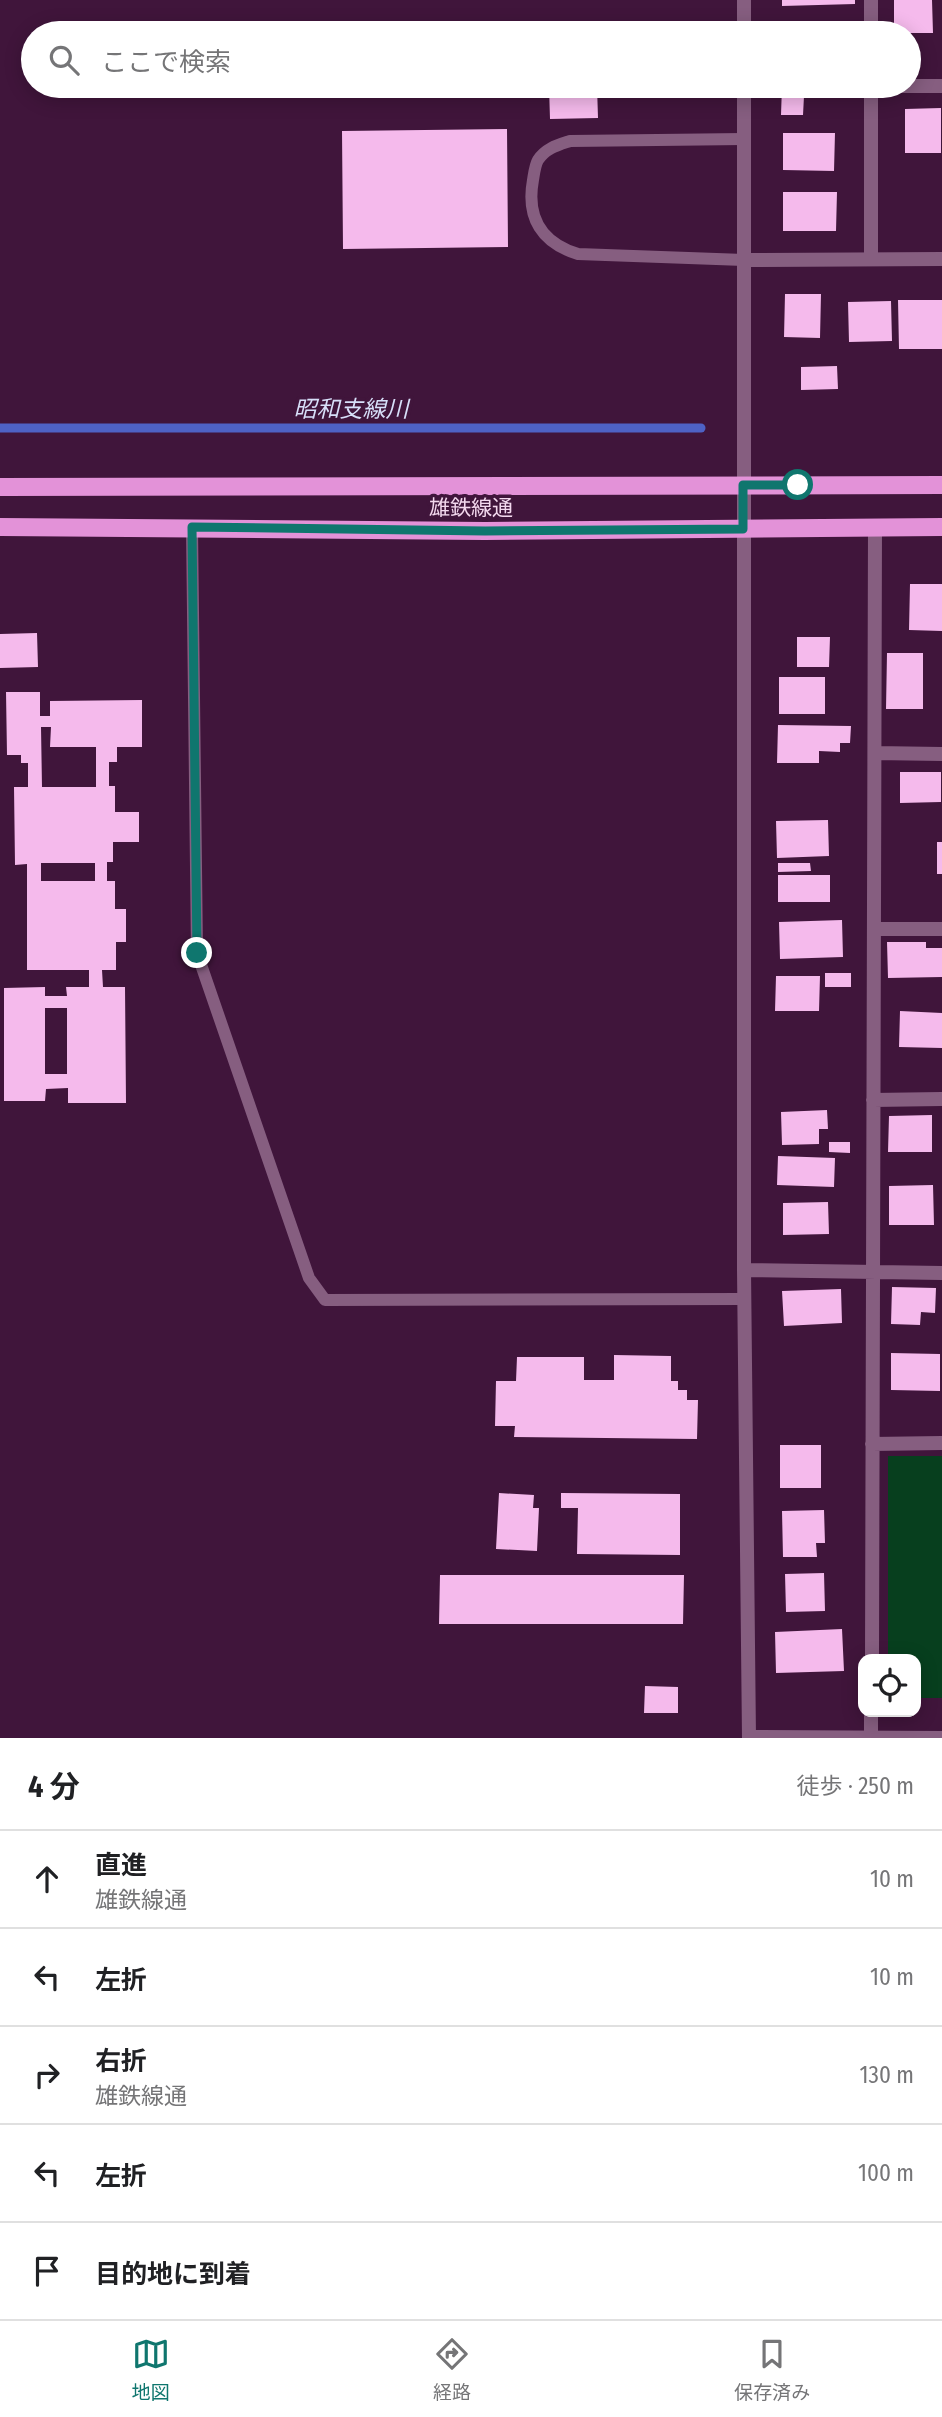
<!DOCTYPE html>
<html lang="ja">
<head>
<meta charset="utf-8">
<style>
	body { margin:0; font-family:"Fira Sans Condensed","Noto Sans JP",sans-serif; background:#f6f6f6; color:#202124 }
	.controls { position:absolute; right:21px; bottom:21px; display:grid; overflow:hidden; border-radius:14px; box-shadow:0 4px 18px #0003 }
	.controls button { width:63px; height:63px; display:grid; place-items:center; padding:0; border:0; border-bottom:2px solid #e0e0e0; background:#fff; color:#202124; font:35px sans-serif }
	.stop { position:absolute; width:21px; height:21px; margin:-16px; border:5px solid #0f766e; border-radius:50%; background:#fff }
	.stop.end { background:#0f766e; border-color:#fff; box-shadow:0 2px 7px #0008 }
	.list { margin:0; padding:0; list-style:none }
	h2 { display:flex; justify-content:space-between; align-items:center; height:91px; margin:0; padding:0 28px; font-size:30px }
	h2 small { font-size:23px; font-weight:400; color:#757577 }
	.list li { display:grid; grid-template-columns:46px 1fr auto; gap:21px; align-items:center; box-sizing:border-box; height:98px; padding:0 28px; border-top:2px solid #e0e0e0 }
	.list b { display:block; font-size:26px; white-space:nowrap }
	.list p { margin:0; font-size:23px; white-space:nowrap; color:#757577 }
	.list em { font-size:23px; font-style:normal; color:#757577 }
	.icon { flex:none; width:38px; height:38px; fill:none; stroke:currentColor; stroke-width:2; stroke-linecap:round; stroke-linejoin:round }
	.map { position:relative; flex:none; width:942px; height:1738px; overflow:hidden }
	.search { position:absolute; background:#fff; box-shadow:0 4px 18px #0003; left:21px; right:21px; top:21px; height:77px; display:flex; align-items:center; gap:18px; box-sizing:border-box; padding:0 24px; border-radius:38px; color:#757577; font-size:26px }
	.sheet { height:581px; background:#fff }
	nav { display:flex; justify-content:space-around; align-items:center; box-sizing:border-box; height:98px; border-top:2px solid #e0e0e0; background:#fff; font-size:19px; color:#757577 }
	nav a { display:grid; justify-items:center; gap:4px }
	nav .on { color:#0f766e }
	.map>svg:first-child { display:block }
</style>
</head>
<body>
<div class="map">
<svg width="942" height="1738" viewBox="0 0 942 1738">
	<rect width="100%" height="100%" fill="#40153b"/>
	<!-- green -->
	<path fill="#073f1e" d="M 888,1456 L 942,1456 L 942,1698 L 916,1698 L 916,1659 L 888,1659 Z"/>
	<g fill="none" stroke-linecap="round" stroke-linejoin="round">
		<!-- stream -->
		<path stroke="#4e62c5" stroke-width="9" d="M 0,428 L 701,428"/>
	</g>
	<!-- building -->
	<path fill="#f5baec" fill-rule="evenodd" d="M 782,0 L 855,0 L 855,4 L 782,6 Z
		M 894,0 L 932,0 L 933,33 L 894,33 Z
		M 549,86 L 597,86 L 598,118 L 550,119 Z
		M 782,86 L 824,86 L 823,96 L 804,96 L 803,115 L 781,115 Z
		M 941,108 L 941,153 L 905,153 L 905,109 Z
		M 507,129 L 508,247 L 343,249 L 342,131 Z
		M 783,133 L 835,133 L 834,171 L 783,170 Z
		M 783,192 L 837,192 L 836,231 L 783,231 Z
		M 785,294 L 821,294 L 820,338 L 784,337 Z
		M 898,300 L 942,300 L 942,349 L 899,349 Z
		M 891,301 L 892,341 L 849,342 L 848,302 Z
		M 837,366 L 838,389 L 801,390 L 801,367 Z
		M 910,584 L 942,584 L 942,631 L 909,630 Z
		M 37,633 L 38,667 L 0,668 L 0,634 Z
		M 797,637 L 830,637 L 829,667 L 797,667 Z
		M 887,653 L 923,653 L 923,709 L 886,709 Z
		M 779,677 L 825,677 L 825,714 L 779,714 Z
		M 6,692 L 40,692 L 40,716 L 50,716 L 50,701 L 142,700 L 142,747 L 117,747 L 117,762 L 109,762 L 109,786 L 115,786 L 115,812 L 139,812 L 139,842 L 113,842 L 113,862 L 107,862 L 107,881 L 115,881 L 115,909 L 126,909 L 126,942 L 116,942 L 116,970 L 102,970 L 103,987 L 125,987 L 126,1103 L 68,1103 L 68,1088 L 46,1089 L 45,1101 L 4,1101 L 4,988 L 45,987 L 45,996 L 67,996 L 66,987 L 89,987 L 89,970 L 27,970 L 27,864 L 15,865 L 14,787 L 28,787 L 28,763 L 21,763 L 21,755 L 7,755 ZM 41,727 L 51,727 L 50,747 L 96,747 L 96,787 L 42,787 ZM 41,863 L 95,863 L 95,881 L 41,881 ZM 45,1008 L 67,1008 L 67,1074 L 45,1074 Z
		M 778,725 L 851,726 L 850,743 L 840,743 L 840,752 L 819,751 L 819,763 L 777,763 Z
		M 900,772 L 941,772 L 941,802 L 900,803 Z
		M 828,820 L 829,856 L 777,858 L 776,821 Z
		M 937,842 L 942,842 L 942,874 L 937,874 Z
		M 778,863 L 810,863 L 811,871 L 778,872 Z
		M 778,875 L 830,875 L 830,902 L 778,902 Z
		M 842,920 L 843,957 L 780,959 L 779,922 Z
		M 887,942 L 926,942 L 926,948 L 942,948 L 942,977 L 888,978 Z
		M 825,973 L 851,973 L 851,987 L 825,987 Z
		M 776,976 L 820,976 L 819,1011 L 775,1011 Z
		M 900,1011 L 942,1013 L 942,1048 L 899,1047 Z
		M 827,1110 L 828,1129 L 819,1129 L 819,1144 L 782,1145 L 781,1112 Z
		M 932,1115 L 932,1152 L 888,1152 L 889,1116 Z
		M 829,1142 L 850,1142 L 850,1153 L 829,1152 Z
		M 778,1156 L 835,1158 L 834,1187 L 777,1185 Z
		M 933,1185 L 934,1225 L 889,1225 L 889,1186 Z
		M 828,1202 L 829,1234 L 783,1235 L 783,1203 Z
		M 892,1287 L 936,1288 L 935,1313 L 921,1312 L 920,1325 L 891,1324 Z
		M 841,1289 L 842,1323 L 784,1326 L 782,1291 Z
		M 891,1353 L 940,1354 L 940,1391 L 891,1390 Z
		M 614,1355 L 671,1356 L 671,1381 L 678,1381 L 678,1390 L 687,1390 L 687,1400 L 698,1400 L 697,1439 L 514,1437 L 515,1426 L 495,1426 L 496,1381 L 516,1381 L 517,1357 L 584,1357 L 584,1380 L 614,1380 Z
		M 780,1445 L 821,1445 L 821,1488 L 780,1488 Z
		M 499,1493 L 534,1495 L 533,1508 L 539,1508 L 537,1551 L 496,1549 Z
		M 561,1493 L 680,1494 L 680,1555 L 577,1554 L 578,1508 L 561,1508 Z
		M 824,1510 L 825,1543 L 816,1543 L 817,1557 L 783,1557 L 782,1511 Z
		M 824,1573 L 825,1611 L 786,1612 L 785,1574 Z
		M 440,1575 L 684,1575 L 683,1624 L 439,1624 Z
		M 842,1629 L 844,1671 L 776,1673 L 775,1632 Z
		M 645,1686 L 678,1687 L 678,1713 L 644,1713 Z"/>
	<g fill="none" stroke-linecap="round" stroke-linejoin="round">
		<!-- lane -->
		<path stroke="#865e80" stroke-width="12" d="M 744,260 L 578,254 C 542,243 526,218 533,180 C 534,174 535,165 538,160 C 546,148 558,145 570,141 L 744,139
			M 192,527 L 197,953 L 309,1278 L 325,1300 L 744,1299"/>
		<!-- street -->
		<path stroke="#865e80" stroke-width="14" d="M 744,0 L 744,33
			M 871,0 L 871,33
			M 744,86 L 744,1270 L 749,1738
			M 871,86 L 942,86
			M 871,259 L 871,86
			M 744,260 L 942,259
			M 875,753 L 942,754
			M 875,929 L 942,929
			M 873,1100 L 942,1099
			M 744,1270 L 942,1273
			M 872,1444 L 942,1443
			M 872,1659 L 875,526
			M 871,1712 L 871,1737
			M 749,1737 L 942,1738"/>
		<!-- primary -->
		<path stroke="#e392d8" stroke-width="18" d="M 0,487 L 942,485
			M 0,527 L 485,531 L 942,527"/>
	</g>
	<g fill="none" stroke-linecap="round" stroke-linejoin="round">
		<!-- route -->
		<path stroke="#0f766e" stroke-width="9" d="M 197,953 L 192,527 L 485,531 L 743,529 L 743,485 L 798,485"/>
	</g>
	<g text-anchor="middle" stroke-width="7" stroke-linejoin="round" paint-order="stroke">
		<!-- street labels -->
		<g font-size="21" fill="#f3d8ee" stroke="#40153b">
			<text x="471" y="515">雄鉄線通</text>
		</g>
		<!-- water labels -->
		<g font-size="23" font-style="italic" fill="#d7dff9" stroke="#40153b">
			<text x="351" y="417">昭和支線川</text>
		</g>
	</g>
</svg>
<div class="controls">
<button><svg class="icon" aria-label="locate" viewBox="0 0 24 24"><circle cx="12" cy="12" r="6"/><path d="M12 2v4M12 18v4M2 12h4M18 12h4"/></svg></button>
</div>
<div class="stop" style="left:798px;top:485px"></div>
<div class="stop end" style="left:197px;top:953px"></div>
<div class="search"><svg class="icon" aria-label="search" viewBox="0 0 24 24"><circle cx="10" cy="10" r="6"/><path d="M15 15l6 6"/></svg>ここで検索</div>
</div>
<section class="sheet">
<h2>4 分<small>徒歩 · 250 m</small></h2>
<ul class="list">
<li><svg class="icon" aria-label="ahead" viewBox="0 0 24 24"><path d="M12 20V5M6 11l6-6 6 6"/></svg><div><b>直進</b><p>雄鉄線通</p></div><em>10 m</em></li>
<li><svg class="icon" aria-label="left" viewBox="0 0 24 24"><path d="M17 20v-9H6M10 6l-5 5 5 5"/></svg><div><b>左折</b></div><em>10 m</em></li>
<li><svg class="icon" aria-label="right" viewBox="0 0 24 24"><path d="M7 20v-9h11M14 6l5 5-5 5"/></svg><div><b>右折</b><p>雄鉄線通</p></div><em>130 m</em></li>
<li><svg class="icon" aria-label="left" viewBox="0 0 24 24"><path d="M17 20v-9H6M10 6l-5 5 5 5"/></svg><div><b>左折</b></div><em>100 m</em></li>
<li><svg class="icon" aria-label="arrive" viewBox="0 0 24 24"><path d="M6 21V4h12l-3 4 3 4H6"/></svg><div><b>目的地に到着</b></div></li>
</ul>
</section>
<nav>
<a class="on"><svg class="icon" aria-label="map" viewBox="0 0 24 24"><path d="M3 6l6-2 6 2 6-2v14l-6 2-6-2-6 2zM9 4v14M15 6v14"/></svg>地図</a>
<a><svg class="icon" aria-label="directions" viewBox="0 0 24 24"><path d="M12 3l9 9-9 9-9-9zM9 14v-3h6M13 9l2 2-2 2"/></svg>経路</a>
<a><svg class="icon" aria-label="saved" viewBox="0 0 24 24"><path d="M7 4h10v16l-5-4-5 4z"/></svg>保存済み</a>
</nav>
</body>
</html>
